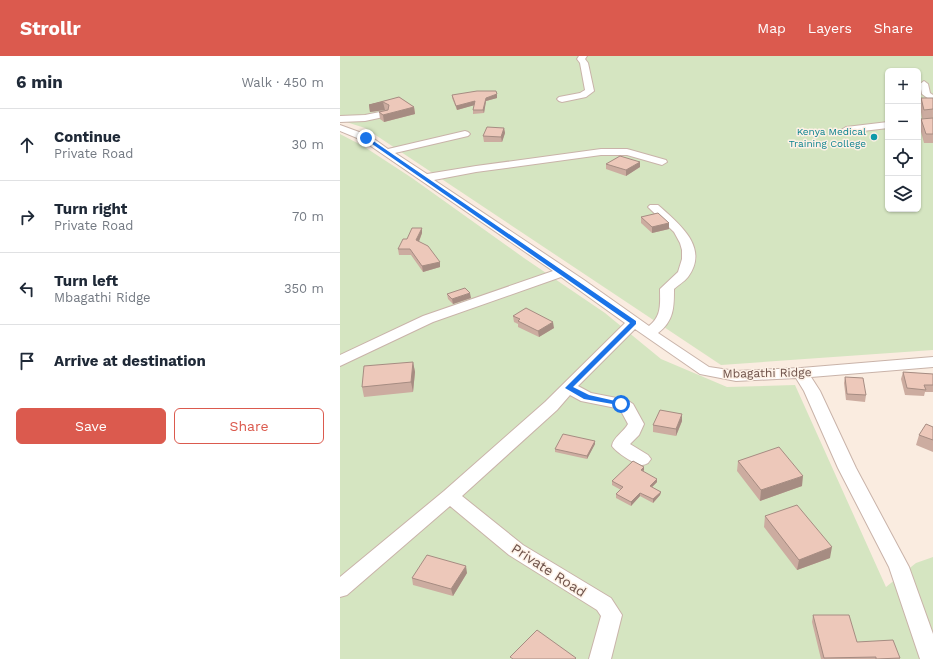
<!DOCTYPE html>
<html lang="en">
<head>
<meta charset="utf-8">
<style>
	body { margin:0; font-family:"Work Sans",sans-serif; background:#f6f6f7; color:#1f2937 }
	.controls { position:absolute; right:12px; top:12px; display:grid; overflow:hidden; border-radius:6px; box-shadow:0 1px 3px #0004 }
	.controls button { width:36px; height:36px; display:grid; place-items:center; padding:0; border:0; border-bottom:1px solid #e0e1e3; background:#fff; color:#1f2937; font:20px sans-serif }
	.stop { position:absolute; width:12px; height:12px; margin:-9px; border:3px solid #1a73e8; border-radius:50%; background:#fff }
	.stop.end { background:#1a73e8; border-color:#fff; box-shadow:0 1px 4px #0008 }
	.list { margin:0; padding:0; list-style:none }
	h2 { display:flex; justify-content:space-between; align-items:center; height:52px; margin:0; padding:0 16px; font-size:17px }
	h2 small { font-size:13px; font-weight:400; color:#747a83 }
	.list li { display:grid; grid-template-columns:26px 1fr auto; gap:12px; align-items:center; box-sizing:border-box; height:72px; padding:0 16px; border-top:1px solid #e0e1e3 }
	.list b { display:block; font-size:15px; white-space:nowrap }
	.list p { margin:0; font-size:13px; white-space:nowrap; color:#747a83 }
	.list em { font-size:13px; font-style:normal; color:#747a83 }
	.actions { display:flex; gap:8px; padding:12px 16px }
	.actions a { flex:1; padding:9px 0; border:1px solid #db5a4e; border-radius:6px; text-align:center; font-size:14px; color:#db5a4e }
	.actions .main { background:#db5a4e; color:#fff }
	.icon { flex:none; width:22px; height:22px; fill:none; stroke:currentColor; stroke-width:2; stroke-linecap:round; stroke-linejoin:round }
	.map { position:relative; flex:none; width:593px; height:603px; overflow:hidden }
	header { display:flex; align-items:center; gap:24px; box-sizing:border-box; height:56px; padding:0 20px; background:#db5a4e; color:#fff }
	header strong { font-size:19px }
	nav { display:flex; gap:22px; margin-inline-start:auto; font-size:14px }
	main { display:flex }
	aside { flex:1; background:#fff }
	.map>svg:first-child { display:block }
</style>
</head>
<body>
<header>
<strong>Strollr</strong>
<nav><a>Map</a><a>Layers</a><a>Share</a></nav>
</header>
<main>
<aside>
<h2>6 min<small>Walk · 450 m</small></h2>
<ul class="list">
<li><svg class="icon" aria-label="ahead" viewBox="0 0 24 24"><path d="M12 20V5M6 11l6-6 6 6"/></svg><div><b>Continue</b><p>Private Road</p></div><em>30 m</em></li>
<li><svg class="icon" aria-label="right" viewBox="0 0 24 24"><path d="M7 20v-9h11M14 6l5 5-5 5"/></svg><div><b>Turn right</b><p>Private Road</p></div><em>70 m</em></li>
<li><svg class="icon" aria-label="left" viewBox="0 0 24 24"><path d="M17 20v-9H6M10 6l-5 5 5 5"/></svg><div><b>Turn left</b><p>Mbagathi Ridge</p></div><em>350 m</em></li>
<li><svg class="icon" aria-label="arrive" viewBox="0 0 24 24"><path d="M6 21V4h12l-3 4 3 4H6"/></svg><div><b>Arrive at destination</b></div></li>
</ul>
<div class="actions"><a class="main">Save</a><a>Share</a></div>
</aside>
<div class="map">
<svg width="593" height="603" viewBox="0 0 593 603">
	<rect width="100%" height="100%" fill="#faece0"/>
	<!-- green -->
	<path fill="#d5e5c1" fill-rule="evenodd" d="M 0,0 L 593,0 L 593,294 L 381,309 L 25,72 L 0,64 ZM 548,15 L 578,15 L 578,153 L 548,153 Z
		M 0,78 L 23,90 L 72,122 L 184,202 L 265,257 L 321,303 L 387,331 L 455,329 L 546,531 L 576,507 L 593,501 L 593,603 L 0,603 Z"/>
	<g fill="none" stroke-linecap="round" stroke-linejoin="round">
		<defs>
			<path id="minor" d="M 239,0 L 247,0 L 245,3 L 248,7 L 254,35 L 246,41 L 222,46 L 219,45 L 217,43 L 219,41 L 240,37 L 245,34 L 240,7 L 237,3 Z
				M 584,25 L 588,28 L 590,37 L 593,39 L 593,46 L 582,38 L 580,28 Z
				M 45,55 L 50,58 L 48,60 L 25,65 L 0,66 L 0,60 L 25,59 Z
				M 593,63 L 593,69 L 578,70 L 578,64 Z
				M 548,66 L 548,72 L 506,77 L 501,74 L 506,71 Z
				M 0,69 L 30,80 L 48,93 L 125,75 L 128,76 L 130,78 L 128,80 L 55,97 L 87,118 L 136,110 L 261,93 L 287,93 L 326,104 L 327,106 L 322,109 L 287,99 L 261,99 L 136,116 L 94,124 L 244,224 L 309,270 C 322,260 320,248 320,233 L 338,216 L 342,203 L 342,194 L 340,187 L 334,176 L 308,151 L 310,149 L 318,149 C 338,167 370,191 348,221 C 344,226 338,229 334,233 C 334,251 334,265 318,277 L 369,311 L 396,315 L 461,312 L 593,301 L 593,311 L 471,321 L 480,335 L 516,412 L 569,511 L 593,578 L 593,603 L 580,603 L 549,511 L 498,412 L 464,335 L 456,322 L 396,325 L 360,318 L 295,273 L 238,330 L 251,337 L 287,344 L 293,348 L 304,368 L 299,379 L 290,388 L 308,399 L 311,403 L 308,407 C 306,408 304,409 302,409 C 295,409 276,396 272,390 C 273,381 284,376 288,368 L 281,355 L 276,352 L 241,345 L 230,339 L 217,354 L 122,440 L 183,489 L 271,542 L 282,559 L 271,603 L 249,603 L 261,560 L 257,554 L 169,499 L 110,450 L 7,539 L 0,541 L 0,521 L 104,435 L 205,346 L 285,267 L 221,221 L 93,266 L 0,310 L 0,299 L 83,260 L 213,215 L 22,84 L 0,75 Z"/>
		</defs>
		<!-- minor casing -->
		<use href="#minor" stroke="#c9b3a9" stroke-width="2"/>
		<!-- minor -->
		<use href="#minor" fill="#fff" fill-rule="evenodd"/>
	</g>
	<!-- wall -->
	<path fill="#ccaca0" d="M 112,39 L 157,42 L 146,45 L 144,57 L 133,58 L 133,54 L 134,49 L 117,54 L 112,42 Z
		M 59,41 L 74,51 L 75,58 L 44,66 L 40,63 L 39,56 L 46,54 L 45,54 L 30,56 L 29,49 Z
		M 581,42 L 593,42 L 593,62 L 582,62 L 580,50 Z
		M 593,62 L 593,87 L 584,87 L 580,72 L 581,63 Z
		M 164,72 L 165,77 L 162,86 L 144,86 L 143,80 Z
		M 266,108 L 300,111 L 286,120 L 266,113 Z
		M 301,161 L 329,167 L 329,173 L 312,177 L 301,167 Z
		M 82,172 L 82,177 L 79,186 L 100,211 L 83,216 L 71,199 L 59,199 L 58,193 L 67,183 Z
		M 107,238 L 131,242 L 113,248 L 108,243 Z
		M 173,260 L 214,272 L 199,281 L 178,271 L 178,268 L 174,266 Z
		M 73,306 L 75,316 L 73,336 L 24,341 L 22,331 Z
		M 563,316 L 593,318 L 593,317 L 593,336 L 585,336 L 584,340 L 565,339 L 561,323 Z
		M 505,321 L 526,339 L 525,346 L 506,344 L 504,327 Z
		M 342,365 L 336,380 L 313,376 L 313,369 Z
		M 593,371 L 593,396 L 576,389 L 579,379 Z
		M 255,388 L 247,403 L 215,396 L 215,393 Z
		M 398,405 L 462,430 L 420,445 L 397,415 Z
		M 304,411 L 304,414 L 303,416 L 317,426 L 312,431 L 321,436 L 320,439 L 313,447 L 300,440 L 291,450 L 276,442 L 276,438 L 281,434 L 272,429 L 272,425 Z
		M 425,460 L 490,502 L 457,514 L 424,471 Z
		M 127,517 L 113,540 L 73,529 L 72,522 Z
		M 473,559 L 517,586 L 560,602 L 560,603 L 481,603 L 472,566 Z"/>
	<!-- shaded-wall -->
	<path fill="#a68c82" d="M 157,38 L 157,42 L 146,45 L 144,57 L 143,54 L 146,42 Z
		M 135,45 L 135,49 L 117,54 L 116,50 Z
		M 43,46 L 45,54 L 30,56 L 29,49 Z
		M 74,51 L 75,58 L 44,66 L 43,59 Z
		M 164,72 L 165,77 L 162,86 L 161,81 Z
		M 300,106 L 300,111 L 286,120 L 286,114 Z
		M 329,167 L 329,173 L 312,177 L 312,171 Z
		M 82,172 L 82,177 L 77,190 L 76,184 Z
		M 100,206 L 100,211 L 83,216 L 82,210 Z
		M 130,237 L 131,242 L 113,248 L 112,243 Z
		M 213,266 L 214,272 L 199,281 L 198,275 Z
		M 73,306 L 75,316 L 73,336 L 71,326 Z
		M 342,358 L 342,365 L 336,380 L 336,373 Z
		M 255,385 L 255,388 L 247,403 L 247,400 Z
		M 304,411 L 304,414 L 301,418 L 301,414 Z
		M 463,420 L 462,430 L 420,445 L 421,434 Z
		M 317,423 L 317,426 L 310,433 L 310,430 Z
		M 321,436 L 320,439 L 313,447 L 313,443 Z
		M 300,437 L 300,440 L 291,450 L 291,446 Z
		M 492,491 L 490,502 L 457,514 L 459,504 Z
		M 126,510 L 127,517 L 113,540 L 111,533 Z"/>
	<!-- building -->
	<path fill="#edc8ba" stroke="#a68c82" d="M 137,35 L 156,35 L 157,38 L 146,42 L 143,54 L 133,54 L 135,45 L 116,50 L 112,39 Z
		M 59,41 L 74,51 L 43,59 L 39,56 L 48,54 L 49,49 L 43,46 L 29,49 Z
		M 581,42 L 593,42 L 593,53 L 584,54 Z
		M 593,62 L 593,78 L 586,78 L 581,63 Z
		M 147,71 L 164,72 L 161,81 L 143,80 Z
		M 280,100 L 300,106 L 286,114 L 266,108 Z
		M 318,157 L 329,167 L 312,171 L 301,161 Z
		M 72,172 L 82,172 L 76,184 L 88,190 L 100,206 L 82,210 L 70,193 L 58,193 L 63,183 L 67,183 Z
		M 125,232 L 130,237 L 112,243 L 107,238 Z
		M 186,252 L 213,266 L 198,275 L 178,265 L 180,263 L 173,260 Z
		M 73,306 L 71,326 L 22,331 L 24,310 Z
		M 563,316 L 593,318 L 593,329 L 584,329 L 586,334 L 567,332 Z
		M 505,321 L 523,322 L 526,339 L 507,338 Z
		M 320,354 L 342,358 L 336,373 L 313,369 Z
		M 586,368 L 593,371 L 593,384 L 579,379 Z
		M 223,378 L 255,385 L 247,400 L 215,393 Z
		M 439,391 L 463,420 L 421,434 L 398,405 Z
		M 293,405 L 304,411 L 301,414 L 317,423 L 310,430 L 321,436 L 313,443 L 300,437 L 291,446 L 276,438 L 283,431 L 272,425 Z
		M 457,449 L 492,491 L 459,504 L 425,460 Z
		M 87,499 L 126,510 L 111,533 L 72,522 Z
		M 473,559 L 509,559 L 517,586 L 553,584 L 560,602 L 536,603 L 536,601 L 484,602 Z
		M 197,574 L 236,602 L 235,603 L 173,603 L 170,601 Z"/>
	<!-- route -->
	<path fill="#1a73e8" d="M 26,80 L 296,265 L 296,268 L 233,331 L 249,339 L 284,347 L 284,350 L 244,343 L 225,332 L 290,267 L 25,83 Z"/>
	<!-- markers -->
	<circle fill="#0f9aa8" stroke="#fdf1e6" stroke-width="1.5" cx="534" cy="81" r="4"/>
	<g text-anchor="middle" stroke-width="3" stroke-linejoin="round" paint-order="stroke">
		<!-- far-culture labels -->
		<g font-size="10" fill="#0d838f" stroke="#fdf1e6" text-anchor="end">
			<text x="526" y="79">Kenya Medical<tspan x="526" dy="12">Training College</tspan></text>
		</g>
		<!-- street labels -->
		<g font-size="12" fill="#6e524a" stroke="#fdf1e6">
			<text transform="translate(427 317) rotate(-1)" y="4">Mbagathi Ridge</text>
		</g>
		<!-- near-street labels -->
		<g font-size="14" fill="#6e524a" stroke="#fdf1e6">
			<text transform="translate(209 514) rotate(33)" y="5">Private Road</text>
		</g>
	</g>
</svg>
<div class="controls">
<button>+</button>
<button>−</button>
<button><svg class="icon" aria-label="locate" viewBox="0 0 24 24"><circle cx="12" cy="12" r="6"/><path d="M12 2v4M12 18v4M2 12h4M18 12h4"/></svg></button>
<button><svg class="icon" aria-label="layers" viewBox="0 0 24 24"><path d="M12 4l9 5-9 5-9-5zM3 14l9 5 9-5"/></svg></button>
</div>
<div class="stop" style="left:281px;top:348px"></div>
<div class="stop end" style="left:26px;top:82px"></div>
</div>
</main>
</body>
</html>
